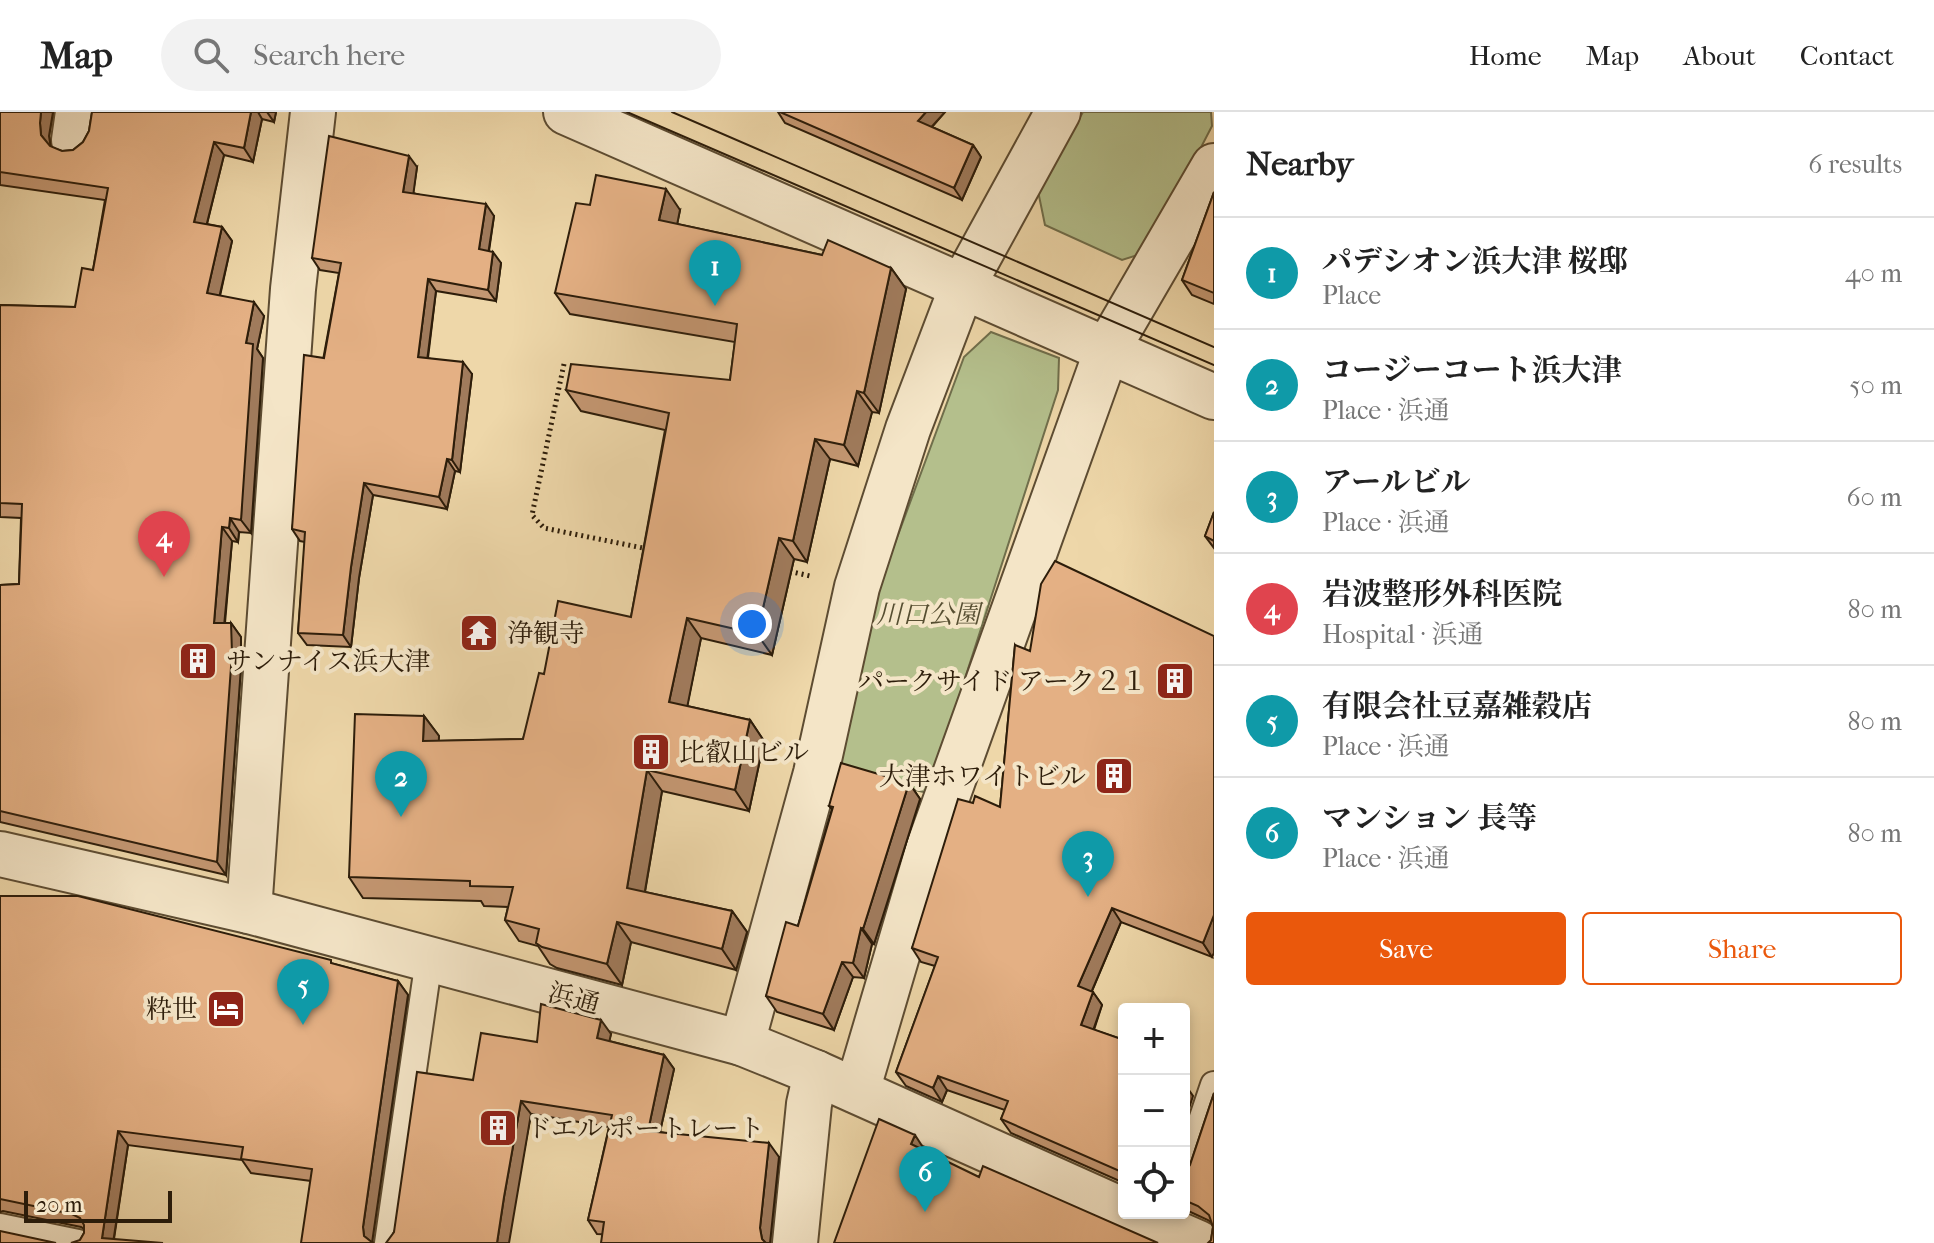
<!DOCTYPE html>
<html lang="en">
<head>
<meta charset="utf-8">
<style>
	body { margin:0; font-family:"IM FELL French Canon","Noto Serif JP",serif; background:#f2f2f2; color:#222 }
	.controls { position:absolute; right:24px; bottom:24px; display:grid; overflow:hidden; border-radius:8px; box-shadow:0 4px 12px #0003 }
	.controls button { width:72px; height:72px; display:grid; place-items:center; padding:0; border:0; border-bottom:2px solid #e0e0e0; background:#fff; color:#222; font:40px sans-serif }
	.scale { position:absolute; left:24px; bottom:20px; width:148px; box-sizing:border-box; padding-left:8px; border:4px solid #2d1d0a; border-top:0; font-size:22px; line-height:28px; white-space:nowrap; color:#2d1d0a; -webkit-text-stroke:6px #f4e5c7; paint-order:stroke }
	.you { position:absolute; left:752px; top:512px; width:28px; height:28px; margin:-20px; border:6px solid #fff; border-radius:50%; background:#1a73e8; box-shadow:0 0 0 12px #1a73e833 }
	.badge { display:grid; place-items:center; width:52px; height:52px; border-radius:50%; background:#ea580c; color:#fff; font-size:26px; font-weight:700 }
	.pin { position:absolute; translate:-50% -66px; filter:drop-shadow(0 2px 4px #0008) }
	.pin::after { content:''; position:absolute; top:42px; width:28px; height:24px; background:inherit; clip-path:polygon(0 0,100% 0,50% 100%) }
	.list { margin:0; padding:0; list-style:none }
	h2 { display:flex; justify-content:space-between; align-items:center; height:104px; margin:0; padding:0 32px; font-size:34px }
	h2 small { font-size:26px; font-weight:400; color:#767676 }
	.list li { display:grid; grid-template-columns:52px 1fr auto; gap:24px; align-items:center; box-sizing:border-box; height:112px; padding:0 32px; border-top:2px solid #e0e0e0 }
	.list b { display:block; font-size:30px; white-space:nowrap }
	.list p { margin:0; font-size:26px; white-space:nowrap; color:#767676 }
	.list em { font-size:26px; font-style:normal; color:#767676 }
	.actions { display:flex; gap:16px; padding:24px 32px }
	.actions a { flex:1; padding:18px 0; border:2px solid #ea580c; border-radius:8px; text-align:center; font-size:28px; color:#ea580c }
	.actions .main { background:#ea580c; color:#fff }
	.icon { flex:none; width:44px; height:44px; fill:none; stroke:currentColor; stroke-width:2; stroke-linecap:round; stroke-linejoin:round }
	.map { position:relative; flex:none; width:1214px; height:1131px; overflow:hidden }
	header { display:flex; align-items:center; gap:48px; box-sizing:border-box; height:112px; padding:0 40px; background:#fff; border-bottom:2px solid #e0e0e0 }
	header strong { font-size:38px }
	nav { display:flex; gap:44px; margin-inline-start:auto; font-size:28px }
	.search { width:560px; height:72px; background:#f2f2f2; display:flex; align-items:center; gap:20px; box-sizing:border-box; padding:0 28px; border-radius:44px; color:#767676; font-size:30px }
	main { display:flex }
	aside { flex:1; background:#fff }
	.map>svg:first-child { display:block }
</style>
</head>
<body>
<header>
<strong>Map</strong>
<div class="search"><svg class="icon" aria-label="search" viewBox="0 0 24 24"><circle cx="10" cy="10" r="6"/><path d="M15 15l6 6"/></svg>Search here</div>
<nav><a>Home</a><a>Map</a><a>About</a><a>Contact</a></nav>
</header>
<main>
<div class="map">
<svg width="1214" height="1131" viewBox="0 0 1214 1131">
	<rect width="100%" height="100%" fill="#eed7a9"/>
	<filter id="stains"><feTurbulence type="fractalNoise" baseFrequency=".0025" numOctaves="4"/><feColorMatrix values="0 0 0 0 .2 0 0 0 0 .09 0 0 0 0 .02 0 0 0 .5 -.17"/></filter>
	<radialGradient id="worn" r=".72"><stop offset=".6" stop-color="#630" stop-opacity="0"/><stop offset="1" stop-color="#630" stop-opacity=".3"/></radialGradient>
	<!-- green -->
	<path fill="#b4bf8c" stroke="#706e4b" stroke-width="2" d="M 1083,0 L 1211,0 L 1212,14 L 1147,140 L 1122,148 L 1045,113 L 1038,79 Z
		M 991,220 L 1059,246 L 1058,278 L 928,681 L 835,659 L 875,485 L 964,245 Z"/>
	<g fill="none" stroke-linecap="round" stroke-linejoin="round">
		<defs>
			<path id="service" d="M 1184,1062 L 1214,973
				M 0,1115 L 78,1131
				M 388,1131 L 429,847"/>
			<path id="minor" d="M 566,0 L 1214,285
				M 74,28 L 78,0
				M 249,799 L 293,177 L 313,0
				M 742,931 L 816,661 L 857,475 L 908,317 L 962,175 L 1058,0
				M 857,979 L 929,735 L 1107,238 L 1214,54
				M 795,1131 L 809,992 L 816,961"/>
			<path id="tertiary" d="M 0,742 L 249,799 L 742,931 L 816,961 L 1124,1099
				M 1129,1101 L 1198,1131"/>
		</defs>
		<!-- service casing -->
		<use href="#service" stroke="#5d4c32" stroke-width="30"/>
		<!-- minor casing -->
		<use href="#minor" stroke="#5d4c32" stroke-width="48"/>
		<!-- tertiary casing -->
		<use href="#tertiary" stroke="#5d4c32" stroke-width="48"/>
		<!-- path -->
		<path stroke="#2d1d0a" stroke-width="5" stroke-dasharray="2 4" stroke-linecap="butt" d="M 564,252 L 532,403 L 544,416 L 648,437
			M 784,458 L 810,464"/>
		<!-- service -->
		<use href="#service" stroke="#f4e5c7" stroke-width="26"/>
		<!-- minor -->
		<use href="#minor" stroke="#f4e5c7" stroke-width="44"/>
		<!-- tertiary -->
		<use href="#tertiary" stroke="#f4e5c7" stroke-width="44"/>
		<!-- tram -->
		<path stroke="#2d1d0a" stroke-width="2" d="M 627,0 L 1214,253
			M 672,0 L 1214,235"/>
	</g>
	<!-- wall -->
	<path fill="#c49772" stroke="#2d1d0a" stroke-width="2" d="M 0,0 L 53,0 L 49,24 L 50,35 L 62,39 L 73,38 L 83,30 L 89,19 L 92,0 L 276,0 L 274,10 L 262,7 L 253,50 L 224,43 L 207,112 L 222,115 L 232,129 L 220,184 L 264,204 L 257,237 L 263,246 L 251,421 L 239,420 L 238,430 L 232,429 L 225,511 L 231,511 L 241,525 L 241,555 L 226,763 L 0,710 L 0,473 L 19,472 L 21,406 L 0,405 L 0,193 L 75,195 L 93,158 L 105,88 L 0,73 Z
		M 778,0 L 945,0 L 932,15 L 973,33 L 981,45 L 962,88 L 785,11 Z
		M 417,55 L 413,81 L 494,104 L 489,139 L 501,151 L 496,189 L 436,179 L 428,246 L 472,262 L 460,360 L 455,359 L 447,397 L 373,383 L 359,466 L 351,535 L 307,533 L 298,521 L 305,430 L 300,429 L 292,417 L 339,161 L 320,158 L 312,146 Z
		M 1214,80 L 1214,192 L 1192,183 L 1182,168 Z
		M 680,98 L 677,112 L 822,143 L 891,156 L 906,177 L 879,301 L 872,300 L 858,354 L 830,347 L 807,450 L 794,447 L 772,543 L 701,526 L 687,594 L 750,608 L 764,629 L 749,699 L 662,679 L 645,780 L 732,799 L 747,820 L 736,858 L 631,830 L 622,873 L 557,856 L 550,852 L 538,834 L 519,829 L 505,808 L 508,795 L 484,794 L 481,789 L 363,786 L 349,765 L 424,604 L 439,624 L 438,629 L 523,627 L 544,562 L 631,505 L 665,318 L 581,299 L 566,278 L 730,268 L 735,230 L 570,202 L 555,181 Z
		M 1214,400 L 1214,436 L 1205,424 Z
		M 1015,533 L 1212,845 L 1121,810 L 1092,879 L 1102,893 L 1094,918 L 1124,928 L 1124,1071 L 1011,1021 L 1001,1007 L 1005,998 L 947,978 L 942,990 L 906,974 L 896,960 L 935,854 L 921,850 L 912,836 L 973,691 L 1000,695 Z
		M 909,671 L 920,687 L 874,832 L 872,832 L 864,866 L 853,865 L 834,918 L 777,900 L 766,884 L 798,814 L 832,697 L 829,694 Z
		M 0,784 L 334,852 L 398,869 L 408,883 L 372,1129 L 373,1131 L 311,1069 L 251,1061 L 242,1048 L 128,1033 L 114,1127 L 80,1128 L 84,1121 L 84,1117 L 81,1115 L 3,1099 L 0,1100 Z
		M 611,922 L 609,929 L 664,943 L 674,957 L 660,1020 L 779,1045 L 770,1129 L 597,1122 L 588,1108 L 609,1015 L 531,1002 L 513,1099 L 394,1120 L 473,968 L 537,930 Z
		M 1214,981 L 1214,1131 L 1211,1128 L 1213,1115 L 1212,1111 L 1208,1108 L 1184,1097 L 1184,1061 L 1190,1053 Z"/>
	<!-- shaded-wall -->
	<path fill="#a07b5c" stroke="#2d1d0a" stroke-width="2" d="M 41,0 L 53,0 L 49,24 L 51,37 L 41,23 L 40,11 Z
		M 251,0 L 258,0 L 262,7 L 253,50 L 244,36 Z
		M 267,0 L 276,0 L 274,10 Z
		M 926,0 L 945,0 L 926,21 L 918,9 Z
		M 214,30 L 224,43 L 204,123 L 194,110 Z
		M 973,33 L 981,45 L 962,88 L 954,76 Z
		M 409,44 L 417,55 L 412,92 L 403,80 Z
		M 666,77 L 680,98 L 674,128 L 659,108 Z
		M 486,92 L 494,104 L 487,149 L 479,137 Z
		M 222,115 L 232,129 L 217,195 L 207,181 Z
		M 493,140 L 501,151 L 496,189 L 488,178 Z
		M 891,156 L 906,177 L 879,301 L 864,281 Z
		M 428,167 L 436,179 L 426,257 L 418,245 Z
		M 254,190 L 264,204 L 257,237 L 263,246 L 251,421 L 241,408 L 246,231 Z
		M 463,250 L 472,262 L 460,360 L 452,348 Z
		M 857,279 L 872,300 L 858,354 L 844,333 Z
		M 815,327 L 830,347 L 807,450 L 793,429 Z
		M 447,347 L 455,359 L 447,397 L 439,385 Z
		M 364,371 L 373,383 L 359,466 L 351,535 L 343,523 L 351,455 Z
		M 230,406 L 239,420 L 238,430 L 229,416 Z
		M 222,415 L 232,429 L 223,525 L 214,511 Z
		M 779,426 L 794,447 L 772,543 L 757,522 Z
		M 687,506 L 701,526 L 684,611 L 669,590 Z
		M 231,511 L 241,525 L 241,555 L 226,763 L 217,750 Z
		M 424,604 L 439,624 L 438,650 L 423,629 Z
		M 750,608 L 764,629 L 749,699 L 735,678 Z
		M 647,658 L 662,679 L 642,796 L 627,776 Z
		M 909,671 L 920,687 L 874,832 L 863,817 Z
		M 1112,796 L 1121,810 L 1088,888 L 1078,874 Z
		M 732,799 L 747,820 L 736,858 L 722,837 Z
		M 1214,803 L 1214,841 L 1212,845 L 1203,831 Z
		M 617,810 L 631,830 L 622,873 L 607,852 Z
		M 861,816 L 872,832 L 864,866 L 853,851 Z
		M 842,850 L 853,865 L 834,918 L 823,902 Z
		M 398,869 L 408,883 L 372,1131 L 364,1124 L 363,1115 Z
		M 1093,880 L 1102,893 L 1090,927 L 1081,913 Z
		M 601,908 L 611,922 L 607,940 L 597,926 Z
		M 664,943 L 674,957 L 657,1033 L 648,1019 Z
		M 938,964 L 947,978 L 942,990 L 933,976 Z
		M 1184,971 L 1193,984 L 1184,1012 Z
		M 521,989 L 531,1002 L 509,1131 L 497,1131 L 504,1085 Z
		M 118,1019 L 128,1033 L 113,1131 L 102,1126 Z
		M 915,1023 L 924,1037 L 921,1046 L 911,1032 Z
		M 769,1031 L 779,1045 L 770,1131 L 765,1131 L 762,1127 L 760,1116 Z"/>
	<!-- building -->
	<path fill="#e4b084" stroke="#2d1d0a" stroke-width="2" d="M 0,0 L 41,0 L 40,11 L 41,23 L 50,34 L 62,39 L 73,38 L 83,30 L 89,19 L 92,0 L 251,0 L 244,36 L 214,30 L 194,110 L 222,115 L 207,181 L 254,190 L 246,231 L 253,232 L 241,408 L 230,406 L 229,416 L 222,415 L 214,511 L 231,511 L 232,541 L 217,750 L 0,699 L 0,473 L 19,472 L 22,392 L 0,391 L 0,193 L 75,195 L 82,156 L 93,158 L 108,76 L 0,60 Z
		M 780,0 L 926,0 L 918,9 L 973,33 L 954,76 Z
		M 329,24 L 409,44 L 403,80 L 486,92 L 479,137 L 493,140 L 488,178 L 428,167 L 418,245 L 463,250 L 452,348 L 447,347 L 439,385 L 364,371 L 351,455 L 343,523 L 298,521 L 305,420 L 292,417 L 304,243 L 324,246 L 341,151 L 312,146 Z
		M 596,63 L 666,77 L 659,108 L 822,143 L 828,128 L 891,156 L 864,281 L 857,279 L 844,333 L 815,327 L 793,429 L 779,426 L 757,522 L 687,506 L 669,590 L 750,608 L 735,678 L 647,658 L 627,776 L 732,799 L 722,837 L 617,810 L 607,852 L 542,835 L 536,831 L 539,817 L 505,808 L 513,775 L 470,774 L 470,769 L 349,765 L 355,602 L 424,604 L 423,629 L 523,627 L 539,561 L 544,562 L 558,489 L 631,505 L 669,301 L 566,278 L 571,252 L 730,268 L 737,212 L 555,181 L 576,91 L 590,93 Z
		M 1214,80 L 1214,181 L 1182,168 Z
		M 1214,400 L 1214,429 L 1205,424 Z
		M 1055,449 L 1214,524 L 1214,803 L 1203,831 L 1112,796 L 1078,874 L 1093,880 L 1081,913 L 1124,928 L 1124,1061 L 1001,1007 L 1008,989 L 938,964 L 933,976 L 896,960 L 938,845 L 912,836 L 958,687 L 973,691 L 975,684 L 1000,695 L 1015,533 L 1030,539 L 1041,472 Z
		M 841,651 L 909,671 L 863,817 L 861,816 L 853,851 L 842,850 L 823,902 L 766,884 L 786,810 L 798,814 L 833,695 L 829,694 Z
		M 0,784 L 78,784 L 331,848 L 331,851 L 398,869 L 363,1115 L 364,1124 L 373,1131 L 301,1131 L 312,1057 L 241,1047 L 243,1035 L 118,1019 L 102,1126 L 163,1131 L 71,1131 L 80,1128 L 84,1121 L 84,1113 L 80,1106 L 72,1102 L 0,1087 Z
		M 541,892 L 601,908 L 597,926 L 664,943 L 648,1019 L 769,1031 L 760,1116 L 762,1127 L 766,1131 L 601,1131 L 604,1110 L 588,1108 L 612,1003 L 521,989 L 504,1085 L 497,1131 L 386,1131 L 394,1120 L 417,960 L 473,968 L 481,921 L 537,930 Z
		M 1214,981 L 1214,1131 L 1208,1131 L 1211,1128 L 1213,1115 L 1209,1103 L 1198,1094 L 1184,1088 L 1184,1061 L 1190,1053 Z
		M 879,1007 L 915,1023 L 911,1032 L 979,1065 L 983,1054 L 1158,1131 L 834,1131 Z
		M 0,1119 L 56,1131 L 0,1131 Z"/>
	<!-- icons -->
	<defs>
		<symbol id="temple-square" viewBox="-11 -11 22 22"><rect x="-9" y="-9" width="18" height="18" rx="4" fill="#8f2418" stroke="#f4e5c7"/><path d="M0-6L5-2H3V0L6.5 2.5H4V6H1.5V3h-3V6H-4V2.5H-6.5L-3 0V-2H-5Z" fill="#fff"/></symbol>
		<symbol id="building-square" viewBox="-11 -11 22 22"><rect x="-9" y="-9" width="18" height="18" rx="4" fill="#8f2418" stroke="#f4e5c7"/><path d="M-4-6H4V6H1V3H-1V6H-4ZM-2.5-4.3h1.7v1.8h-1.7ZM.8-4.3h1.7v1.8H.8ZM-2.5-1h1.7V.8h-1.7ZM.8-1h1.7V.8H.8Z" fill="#fff"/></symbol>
		<symbol id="hotel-square" viewBox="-11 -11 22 22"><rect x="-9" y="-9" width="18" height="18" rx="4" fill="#8f2418" stroke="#f4e5c7"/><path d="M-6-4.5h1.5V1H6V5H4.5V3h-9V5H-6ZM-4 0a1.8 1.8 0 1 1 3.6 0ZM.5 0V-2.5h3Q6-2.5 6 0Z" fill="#fff"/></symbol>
	</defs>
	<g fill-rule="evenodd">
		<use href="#temple-square" x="457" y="499" width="44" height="44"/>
		<use href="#building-square" x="176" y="527" width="44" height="44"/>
		<use href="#building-square" x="1153" y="547" width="44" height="44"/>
		<use href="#building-square" x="629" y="618" width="44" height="44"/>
		<use href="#building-square" x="1092" y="642" width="44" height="44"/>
		<use href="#hotel-square" x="204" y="875" width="44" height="44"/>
		<use href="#building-square" x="476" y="994" width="44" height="44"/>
	</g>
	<g text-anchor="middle" stroke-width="8" stroke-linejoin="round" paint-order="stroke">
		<!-- park labels -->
		<g font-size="26" font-style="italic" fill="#564e31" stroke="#f4e5c7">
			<text x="928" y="511">川口公園</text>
		</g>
		<!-- poi labels -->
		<g font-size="26" fill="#2d1d0a" stroke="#f4e5c7" text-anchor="start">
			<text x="507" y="530">浄観寺</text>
			<text x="226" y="558">サンナイス浜大津</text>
			<text x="1147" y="578" text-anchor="end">パークサイド アーク２１</text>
			<text x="679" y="649">比叡山ビル</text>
			<text x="1086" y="673" text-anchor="end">大津ホワイトビル</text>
			<text x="198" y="906" text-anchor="end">粋世</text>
			<text x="526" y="1025">ドエル ポートレート</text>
		</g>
		<!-- street labels -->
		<g font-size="26" fill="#2d1d0a" stroke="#f4e5c7">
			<text transform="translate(574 886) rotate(15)" y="9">浜通</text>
		</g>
	</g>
	<rect width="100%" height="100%" filter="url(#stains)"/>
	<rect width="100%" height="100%" fill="url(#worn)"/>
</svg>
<div class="controls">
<button>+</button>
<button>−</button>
<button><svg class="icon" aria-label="locate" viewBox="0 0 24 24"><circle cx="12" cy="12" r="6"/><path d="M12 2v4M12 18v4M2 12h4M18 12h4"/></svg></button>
</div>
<div class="scale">20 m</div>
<div class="you"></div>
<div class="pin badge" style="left:715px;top:194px;background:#0f9aa8">1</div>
<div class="pin badge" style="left:401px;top:705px;background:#0f9aa8">2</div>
<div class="pin badge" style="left:1088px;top:785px;background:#0f9aa8">3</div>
<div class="pin badge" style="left:164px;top:465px;background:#e0444e">4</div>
<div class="pin badge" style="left:303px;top:913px;background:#0f9aa8">5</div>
<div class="pin badge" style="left:925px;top:1100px;background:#0f9aa8">6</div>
</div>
<aside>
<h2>Nearby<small>6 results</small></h2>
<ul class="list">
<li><span class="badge" style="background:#0f9aa8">1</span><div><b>パデシオン浜大津 桜邸</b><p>Place</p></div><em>40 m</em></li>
<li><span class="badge" style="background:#0f9aa8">2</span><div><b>コージーコート浜大津</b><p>Place · 浜通</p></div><em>50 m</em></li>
<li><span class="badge" style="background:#0f9aa8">3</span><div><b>アールビル</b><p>Place · 浜通</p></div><em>60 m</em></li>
<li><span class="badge" style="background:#e0444e">4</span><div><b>岩波整形外科医院</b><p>Hospital · 浜通</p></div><em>80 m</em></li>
<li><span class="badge" style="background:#0f9aa8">5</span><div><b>有限会社豆嘉雑穀店</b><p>Place · 浜通</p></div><em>80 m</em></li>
<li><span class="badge" style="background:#0f9aa8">6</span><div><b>マンション 長等</b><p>Place · 浜通</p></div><em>80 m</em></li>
</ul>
<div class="actions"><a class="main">Save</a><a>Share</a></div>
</aside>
</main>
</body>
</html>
